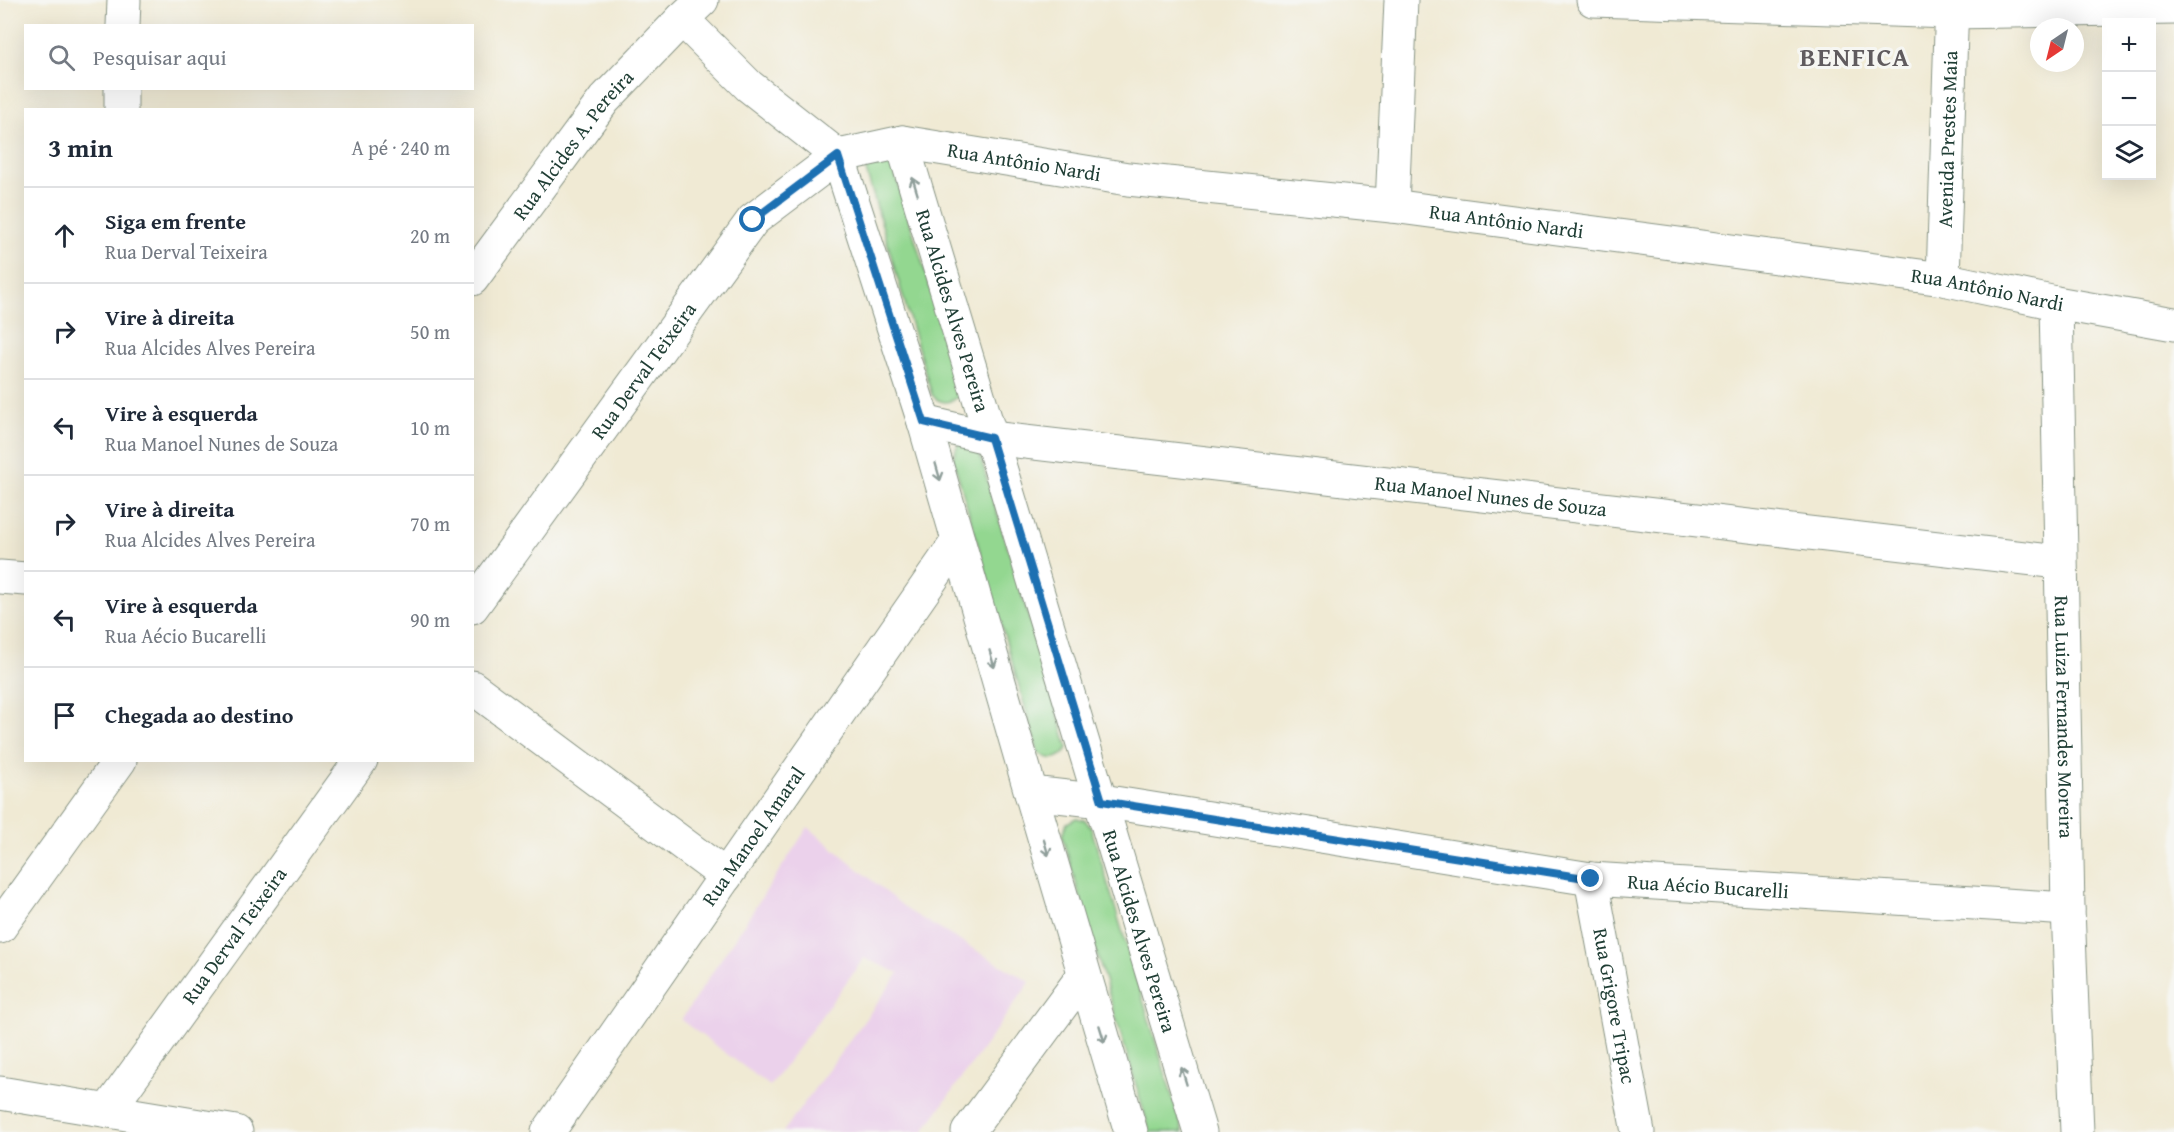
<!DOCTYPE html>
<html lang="pt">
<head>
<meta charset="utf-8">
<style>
	body { margin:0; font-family:"Gentium Book Plus",serif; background:#f6f6f7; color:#1f2937 }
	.controls { position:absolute; right:18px; top:18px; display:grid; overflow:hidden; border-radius:0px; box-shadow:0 6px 24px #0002 }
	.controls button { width:54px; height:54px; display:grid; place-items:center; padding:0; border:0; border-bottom:2px solid #e0e1e3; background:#fff; color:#1f2937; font:30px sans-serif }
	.compass { position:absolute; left:2030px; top:18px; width:54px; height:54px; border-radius:50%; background:#fff; box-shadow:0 6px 24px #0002; rotate:215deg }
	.stop { position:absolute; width:18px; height:18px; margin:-14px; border:4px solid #1f6fb2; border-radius:50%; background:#fff }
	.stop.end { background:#1f6fb2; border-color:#fff; box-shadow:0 2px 6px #0008 }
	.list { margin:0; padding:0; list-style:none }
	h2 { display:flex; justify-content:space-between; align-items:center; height:78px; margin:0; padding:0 24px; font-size:26px }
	h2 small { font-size:20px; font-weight:400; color:#747a83 }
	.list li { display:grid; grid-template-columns:39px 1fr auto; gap:18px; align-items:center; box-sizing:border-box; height:96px; padding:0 24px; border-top:2px solid #e0e1e3 }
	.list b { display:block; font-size:22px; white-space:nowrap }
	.list p { margin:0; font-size:20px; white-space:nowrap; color:#747a83 }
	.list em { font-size:20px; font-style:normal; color:#747a83 }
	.icon { flex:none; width:33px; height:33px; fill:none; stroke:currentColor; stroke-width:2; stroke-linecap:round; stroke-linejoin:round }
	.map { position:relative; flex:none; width:2174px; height:1132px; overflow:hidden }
	.search { position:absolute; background:#fff; box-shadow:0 6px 24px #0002; left:24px; top:24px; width:450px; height:66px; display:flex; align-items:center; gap:15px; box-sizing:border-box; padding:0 21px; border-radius:0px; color:#747a83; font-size:22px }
	.panel { position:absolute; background:#fff; box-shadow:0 6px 24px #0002; left:24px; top:108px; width:450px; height:654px; border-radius:0px }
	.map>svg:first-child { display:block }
</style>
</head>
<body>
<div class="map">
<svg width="2174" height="1132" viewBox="0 0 2174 1132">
	<rect width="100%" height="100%" fill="#f6f6f2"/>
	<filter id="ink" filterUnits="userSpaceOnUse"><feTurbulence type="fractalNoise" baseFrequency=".0167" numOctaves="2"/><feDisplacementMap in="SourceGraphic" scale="12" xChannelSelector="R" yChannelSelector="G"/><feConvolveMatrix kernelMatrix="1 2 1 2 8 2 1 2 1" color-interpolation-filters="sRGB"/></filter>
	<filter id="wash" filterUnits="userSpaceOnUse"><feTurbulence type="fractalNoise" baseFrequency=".008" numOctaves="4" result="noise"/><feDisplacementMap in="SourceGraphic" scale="24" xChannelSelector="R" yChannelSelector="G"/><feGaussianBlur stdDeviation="1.35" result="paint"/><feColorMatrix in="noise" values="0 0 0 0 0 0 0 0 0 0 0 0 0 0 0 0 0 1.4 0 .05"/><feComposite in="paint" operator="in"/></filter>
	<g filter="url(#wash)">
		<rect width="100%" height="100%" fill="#f0ead4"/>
		<!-- built -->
		<path fill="#ebd1eb" d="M 808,827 L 909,911 L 1030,982 L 923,1132 L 783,1132 L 899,973 L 864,958 L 770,1086 L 681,1020 Z"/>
		<!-- green -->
		<path fill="#93d790" stroke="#598a62" stroke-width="1.5" d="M 888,151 L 962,392 C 954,403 942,406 932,395 L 865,167 Z
			M 976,443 L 1068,748 C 1060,760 1049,762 1038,752 L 953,458 L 958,444 Z
			M 1076,818 L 1085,820 L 1091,828 L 1183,1132 L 1150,1132 L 1062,836 L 1067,823 Z"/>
	</g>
	<g filter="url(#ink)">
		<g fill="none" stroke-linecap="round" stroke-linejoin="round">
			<defs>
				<g id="minor">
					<path d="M 702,0 L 682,19 L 749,86 L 838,156"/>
					<path d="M 1593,0 L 1951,12 L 2174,8"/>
					<path d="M 123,26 L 124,0"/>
					<path d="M 121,110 L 121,88"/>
					<path id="s1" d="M 902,142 L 1200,1132"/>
					<path d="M 838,156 L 924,422 L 1031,793 L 1131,1132"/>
					<path d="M 1392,206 L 1401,0"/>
					<path id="s2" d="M 472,279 L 604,100 L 682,19"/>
					<path id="s3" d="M 1943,279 L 1952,0"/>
					<path id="s4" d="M 2056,303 L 2068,909 L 2077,1132"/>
					<path id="s5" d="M 924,422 L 991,438 L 2059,562"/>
					<path d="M 0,577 L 26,579"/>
					<path id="s6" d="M 472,607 L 753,220 L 838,156 L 902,142 L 1128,179 L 1392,206 L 1943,279 L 2056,303 L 2174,324"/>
					<path d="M 472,687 L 726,876"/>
					<path id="s7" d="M 1031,793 L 1102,801 L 1591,879 L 2068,909"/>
					<path id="s8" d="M 1591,879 L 1638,1132"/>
					<path d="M 0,927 L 120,760"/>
					<path d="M 0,1093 L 236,1132"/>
					<path id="s9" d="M 109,1109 L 361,760"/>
					<path id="s10" d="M 548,1132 L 958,541"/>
					<path d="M 968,1132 L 1084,975"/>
				</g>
			</defs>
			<!-- minor casing -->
			<use href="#minor" stroke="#889484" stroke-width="35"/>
			<!-- minor -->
			<use href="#minor" stroke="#fff" stroke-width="33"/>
		</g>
		<!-- one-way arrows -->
		<defs><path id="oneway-shaft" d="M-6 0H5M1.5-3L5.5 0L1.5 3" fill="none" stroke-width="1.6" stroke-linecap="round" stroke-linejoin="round" transform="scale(1.5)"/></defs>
		<g stroke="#8f9e9a">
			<use href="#oneway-shaft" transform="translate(915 186) rotate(-107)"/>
			<use href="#oneway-shaft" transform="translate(938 472) rotate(74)"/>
			<use href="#oneway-shaft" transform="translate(992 659) rotate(74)"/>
			<use href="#oneway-shaft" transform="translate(1046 847) rotate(74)"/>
			<use href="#oneway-shaft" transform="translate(1102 1034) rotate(73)"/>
			<use href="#oneway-shaft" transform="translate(1184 1076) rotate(-107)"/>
		</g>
	</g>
	<g fill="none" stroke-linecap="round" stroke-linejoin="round" filter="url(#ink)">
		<!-- route -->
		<path stroke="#1f6fb2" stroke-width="8" d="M 753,220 L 838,156 L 924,422 L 991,438 L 1102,801 L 1591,879"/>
	</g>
	<g text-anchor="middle" stroke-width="6" stroke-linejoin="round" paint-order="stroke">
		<!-- street labels -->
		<g font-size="20" fill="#1f3d34" stroke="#f6f6f2">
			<text dy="7" stroke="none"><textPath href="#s3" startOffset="140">Avenida Prestes Maia</textPath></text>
			<text dy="7" stroke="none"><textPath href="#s2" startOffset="168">Rua Alcides A. Pereira</textPath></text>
			<text dy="7" stroke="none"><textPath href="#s6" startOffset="774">Rua Antônio Nardi</textPath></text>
			<text dy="7" stroke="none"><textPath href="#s6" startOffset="1260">Rua Antônio Nardi</textPath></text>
			<text dy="7" stroke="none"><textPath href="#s6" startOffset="1746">Rua Antônio Nardi</textPath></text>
			<text dy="7" stroke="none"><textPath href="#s1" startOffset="176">Rua Alcides Alves Pereira</textPath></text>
			<text dy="7" stroke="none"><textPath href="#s6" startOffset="292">Rua Derval Teixeira</textPath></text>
			<text dy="7" stroke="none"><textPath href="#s5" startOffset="572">Rua Manoel Nunes de Souza</textPath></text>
			<text dy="7" stroke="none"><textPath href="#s4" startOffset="414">Rua Luiza Fernandes Moreira</textPath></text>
			<text dy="7" stroke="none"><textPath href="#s10" startOffset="360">Rua Manoel Amaral</textPath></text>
			<text dy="7" stroke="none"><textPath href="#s7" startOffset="684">Rua Aécio Bucarelli</textPath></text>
			<text dy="7" stroke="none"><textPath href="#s1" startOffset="824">Rua Alcides Alves Pereira</textPath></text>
			<text dy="7" stroke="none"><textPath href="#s9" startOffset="214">Rua Derval Teixeira</textPath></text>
			<text dy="7" stroke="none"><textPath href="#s8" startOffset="129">Rua Grigore Tripac</textPath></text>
		</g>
		<!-- district labels -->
		<g font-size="26" font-weight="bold" letter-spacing="1.5" fill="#605b5e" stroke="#f6f6f2">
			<text x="1855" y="66">BENFICA</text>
		</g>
	</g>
</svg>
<div class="controls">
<button>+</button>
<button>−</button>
<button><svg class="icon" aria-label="layers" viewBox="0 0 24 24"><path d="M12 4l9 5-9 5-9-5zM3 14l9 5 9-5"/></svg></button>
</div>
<svg class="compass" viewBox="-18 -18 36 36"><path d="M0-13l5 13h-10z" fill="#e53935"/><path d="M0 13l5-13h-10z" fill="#747a83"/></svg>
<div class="stop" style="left:753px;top:220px"></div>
<div class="stop end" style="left:1591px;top:879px"></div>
<div class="search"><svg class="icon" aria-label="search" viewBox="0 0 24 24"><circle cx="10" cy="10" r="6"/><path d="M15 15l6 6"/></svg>Pesquisar aqui</div>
<section class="panel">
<h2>3 min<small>A pé · 240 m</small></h2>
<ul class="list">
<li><svg class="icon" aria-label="ahead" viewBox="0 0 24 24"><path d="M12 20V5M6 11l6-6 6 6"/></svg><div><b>Siga em frente</b><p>Rua Derval Teixeira</p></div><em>20 m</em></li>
<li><svg class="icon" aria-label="right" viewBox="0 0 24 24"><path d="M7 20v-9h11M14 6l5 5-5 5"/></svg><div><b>Vire à direita</b><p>Rua Alcides Alves Pereira</p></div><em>50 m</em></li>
<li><svg class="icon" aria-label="left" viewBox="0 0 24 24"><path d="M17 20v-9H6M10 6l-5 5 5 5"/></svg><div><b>Vire à esquerda</b><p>Rua Manoel Nunes de Souza</p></div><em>10 m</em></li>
<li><svg class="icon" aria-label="right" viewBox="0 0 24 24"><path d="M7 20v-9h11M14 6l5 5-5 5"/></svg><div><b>Vire à direita</b><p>Rua Alcides Alves Pereira</p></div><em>70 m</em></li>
<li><svg class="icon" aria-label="left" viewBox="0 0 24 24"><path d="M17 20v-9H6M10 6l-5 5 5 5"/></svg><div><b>Vire à esquerda</b><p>Rua Aécio Bucarelli</p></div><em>90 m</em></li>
<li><svg class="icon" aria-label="arrive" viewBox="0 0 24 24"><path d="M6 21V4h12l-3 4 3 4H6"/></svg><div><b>Chegada ao destino</b></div></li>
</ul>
</section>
</div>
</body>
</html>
